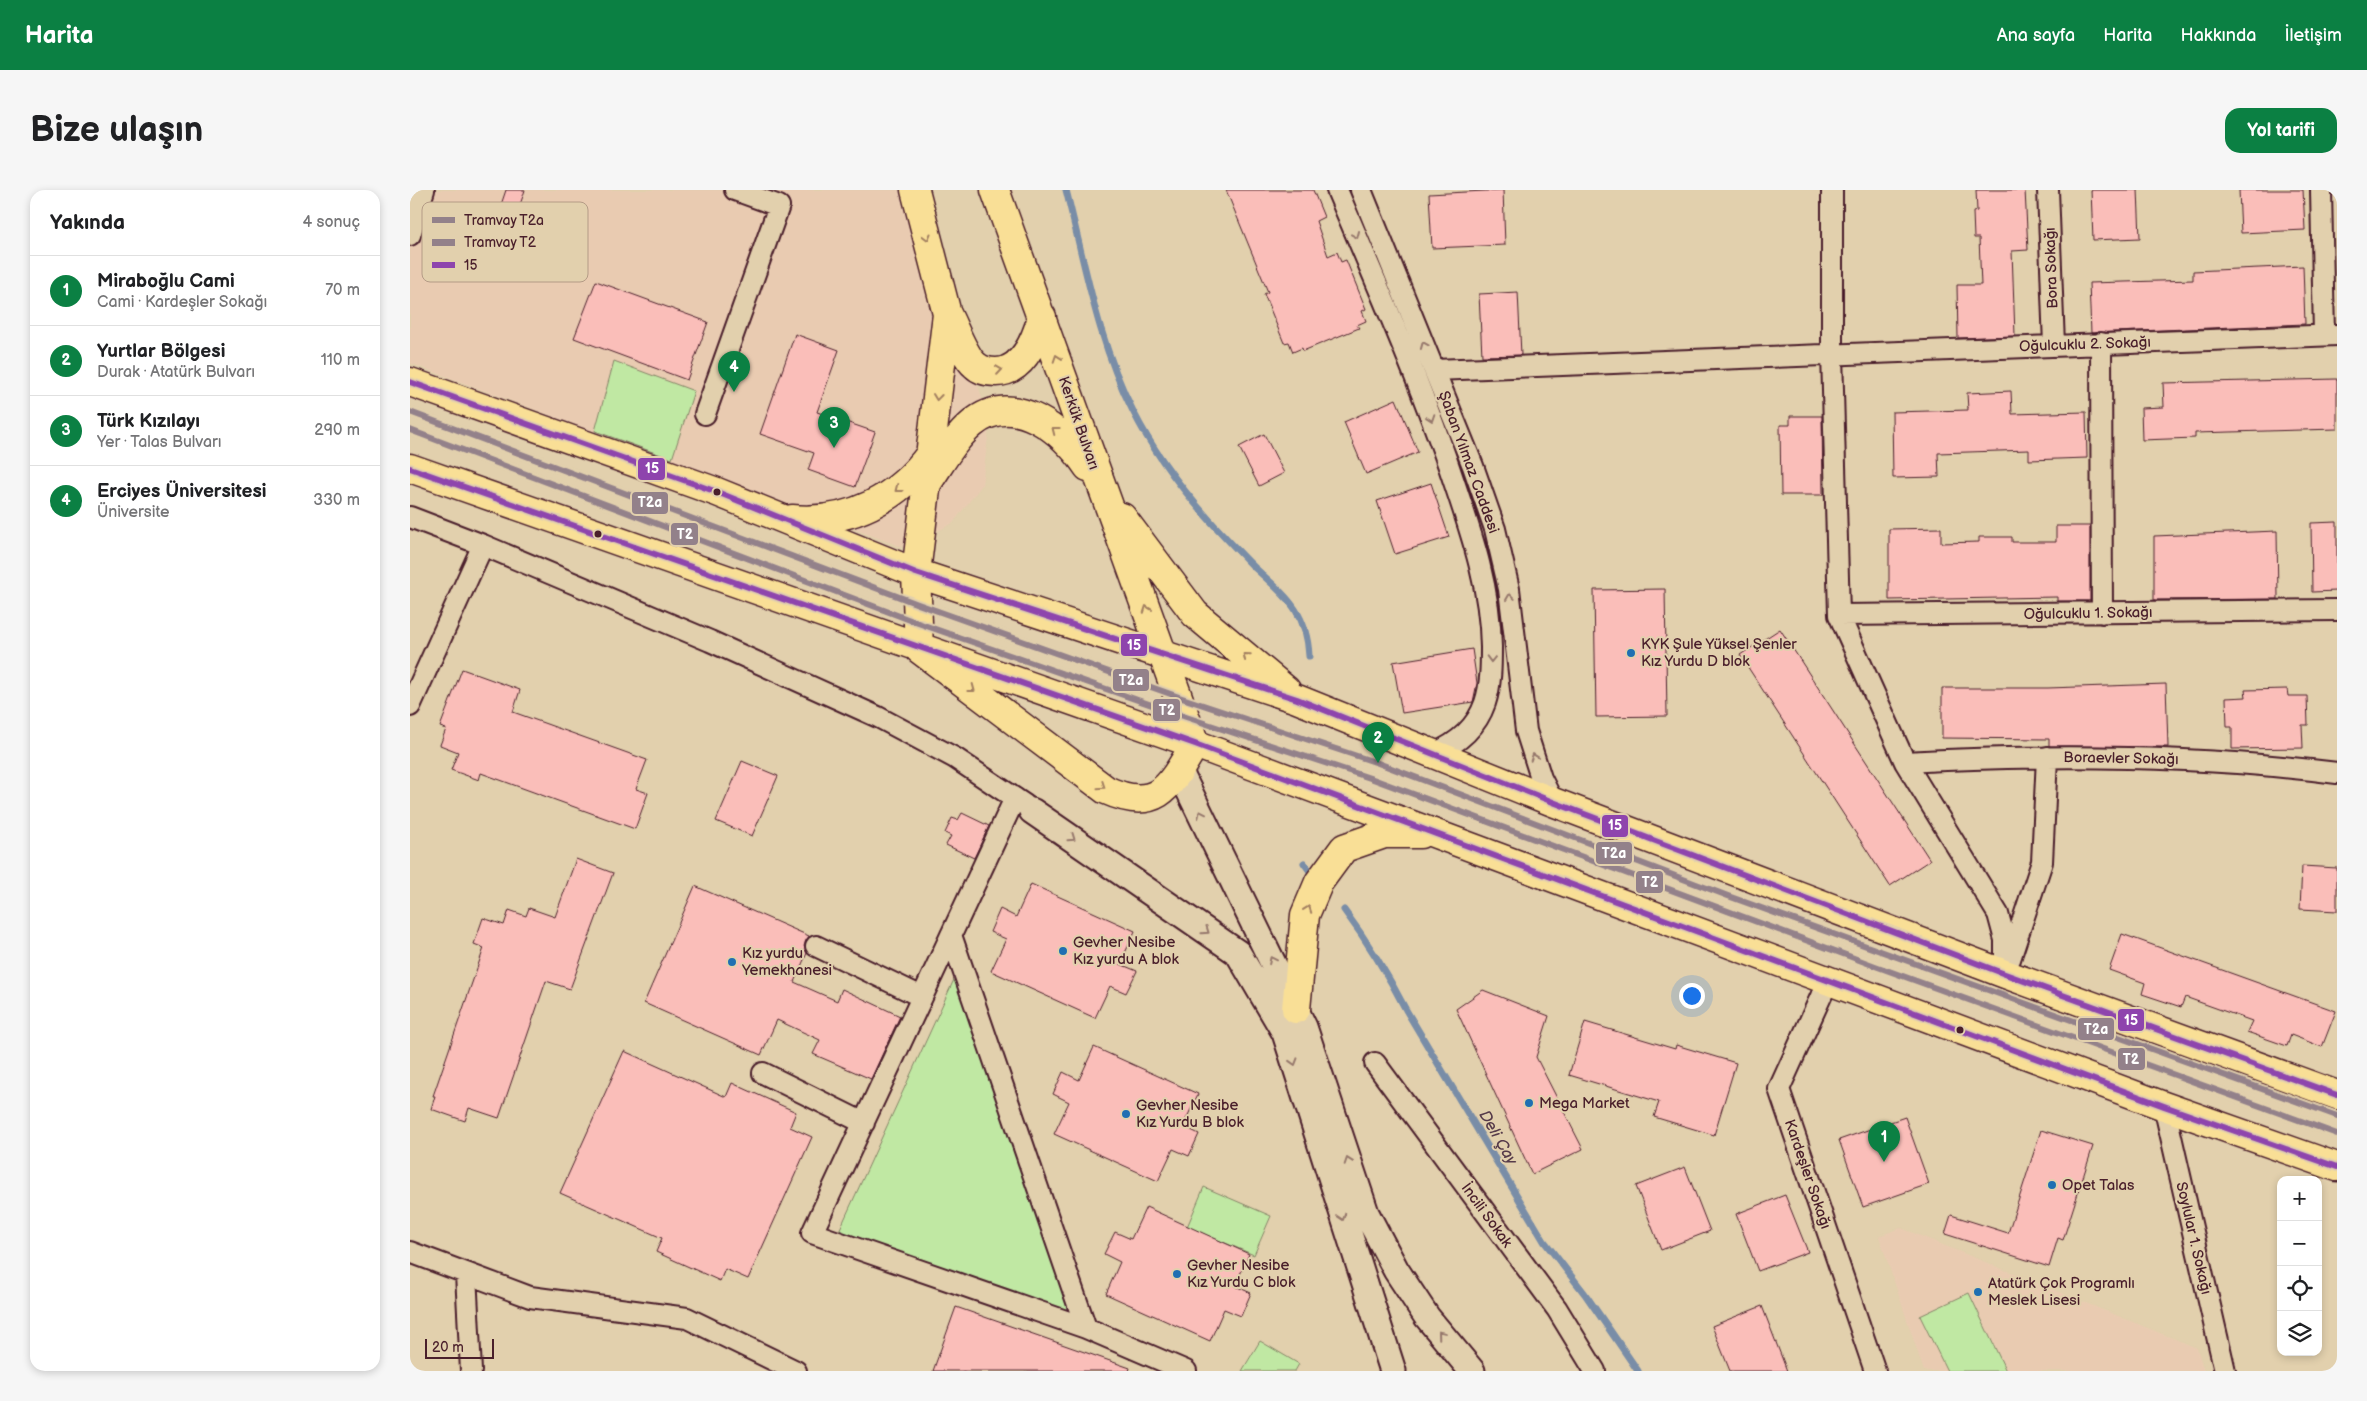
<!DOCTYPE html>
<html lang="tr">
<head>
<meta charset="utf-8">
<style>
	body { margin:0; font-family:"Balsamiq Sans",sans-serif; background:#f6f6f6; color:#202124 }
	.controls { position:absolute; right:15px; bottom:15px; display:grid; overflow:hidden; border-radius:10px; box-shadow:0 2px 8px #0003 }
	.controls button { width:45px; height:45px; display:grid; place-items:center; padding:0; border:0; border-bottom:1px solid #e0e0e0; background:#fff; color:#202124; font:25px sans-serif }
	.scale { position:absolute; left:15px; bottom:12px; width:69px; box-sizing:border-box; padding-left:5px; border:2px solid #4a1f2b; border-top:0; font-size:14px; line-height:18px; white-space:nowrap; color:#4a1f2b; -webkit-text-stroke:4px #e2d0ad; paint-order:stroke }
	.you { position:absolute; left:1281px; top:805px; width:18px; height:18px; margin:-12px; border:4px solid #fff; border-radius:50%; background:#1a73e8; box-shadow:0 0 0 8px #1a73e833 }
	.badge { display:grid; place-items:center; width:32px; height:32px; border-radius:50%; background:#0b8043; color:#fff; font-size:16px; font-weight:700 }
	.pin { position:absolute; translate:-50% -41px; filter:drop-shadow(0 1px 2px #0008) }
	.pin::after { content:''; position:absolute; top:26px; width:18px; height:15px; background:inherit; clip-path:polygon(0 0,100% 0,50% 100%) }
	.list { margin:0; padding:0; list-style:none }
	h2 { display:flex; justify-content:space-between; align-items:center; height:65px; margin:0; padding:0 20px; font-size:21px }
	h2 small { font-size:16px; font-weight:400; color:#757577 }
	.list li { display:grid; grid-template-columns:32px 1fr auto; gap:15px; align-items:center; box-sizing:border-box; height:70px; padding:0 20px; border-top:1px solid #e0e0e0 }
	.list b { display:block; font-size:19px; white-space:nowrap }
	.list p { margin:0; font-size:16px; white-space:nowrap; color:#757577 }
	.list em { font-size:16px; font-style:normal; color:#757577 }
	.icon { flex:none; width:28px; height:28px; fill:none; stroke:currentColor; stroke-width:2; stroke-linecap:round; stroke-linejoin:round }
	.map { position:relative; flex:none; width:1927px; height:1181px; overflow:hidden; border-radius:15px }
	header { display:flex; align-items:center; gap:30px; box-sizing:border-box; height:70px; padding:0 25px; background:#0b8043; color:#fff }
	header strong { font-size:24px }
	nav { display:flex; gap:28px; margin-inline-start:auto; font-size:18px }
	.intro { display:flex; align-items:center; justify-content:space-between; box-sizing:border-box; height:120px; padding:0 30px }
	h1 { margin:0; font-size:35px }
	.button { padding:12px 22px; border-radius:15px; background:#0b8043; color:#fff; font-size:18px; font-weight:700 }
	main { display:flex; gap:30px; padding:0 30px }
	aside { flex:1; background:#fff; border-radius:15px; box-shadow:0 2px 8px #0003 }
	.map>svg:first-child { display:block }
</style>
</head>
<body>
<header>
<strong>Harita</strong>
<nav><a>Ana sayfa</a><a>Harita</a><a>Hakkında</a><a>İletişim</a></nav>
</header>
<div class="intro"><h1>Bize ulaşın</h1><a class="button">Yol tarifi</a></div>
<main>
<aside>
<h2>Yakında<small>4 sonuç</small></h2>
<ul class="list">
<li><span class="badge">1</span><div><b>Miraboğlu Cami</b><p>Cami · Kardeşler Sokağı</p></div><em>70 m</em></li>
<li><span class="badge">2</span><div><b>Yurtlar Bölgesi</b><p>Durak · Atatürk Bulvarı</p></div><em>110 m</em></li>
<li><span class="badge">3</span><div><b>Türk Kızılayı</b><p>Yer · Talas Bulvarı</p></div><em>290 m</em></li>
<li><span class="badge">4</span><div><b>Erciyes Üniversitesi</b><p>Üniversite</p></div><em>330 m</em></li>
</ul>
</aside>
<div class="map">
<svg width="1927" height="1181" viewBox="0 0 1927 1181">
	<rect width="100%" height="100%" fill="#e2d0ad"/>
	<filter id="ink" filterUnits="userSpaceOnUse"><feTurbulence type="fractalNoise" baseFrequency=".02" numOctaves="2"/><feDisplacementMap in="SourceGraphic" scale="10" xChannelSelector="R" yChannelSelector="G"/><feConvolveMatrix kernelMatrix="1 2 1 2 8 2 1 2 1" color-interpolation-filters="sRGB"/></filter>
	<g filter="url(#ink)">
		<!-- built -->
		<path fill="#e9cbb1" d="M 0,0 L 501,0 L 580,231 L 572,295 L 543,333 L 495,358 L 0,173 Z
			M 1491,1038 L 1787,1158 L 1794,1181 L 1514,1181 L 1469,1046 Z"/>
		<!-- green -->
		<path fill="#c0e8a3" stroke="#858467" d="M 204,171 L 284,201 L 262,269 L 185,241 Z
			M 547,783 L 669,1129 L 429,1041 Z
			M 794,997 L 861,1026 L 844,1065 L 777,1037 Z
			M 1559,1103 L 1596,1181 L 1537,1181 L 1510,1126 Z
			M 850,1151 L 889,1174 L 885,1181 L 832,1181 Z"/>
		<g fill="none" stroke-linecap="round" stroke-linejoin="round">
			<!-- stream -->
			<path stroke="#798da7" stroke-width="7" d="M 656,0 C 675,74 688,153 723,221 C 744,263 773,301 804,335 C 817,349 830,363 843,376 C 874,405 897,420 899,466
				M 894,673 L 902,684
				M 934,720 C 958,752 978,785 996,820 L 1134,1051 L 1175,1104 L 1228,1181"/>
		</g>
		<!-- building -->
		<path fill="#fabeb9" stroke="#4a1f2b" d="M 96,0 L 115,0 L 90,74 L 73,68 Z
			M 816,0 L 903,0 L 914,27 L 906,31 L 918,66 L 927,62 L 931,72 L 936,70 L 956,119 L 952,121 L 956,131 L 947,135 L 949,138 L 893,161 L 892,158 L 883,162 L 879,152 L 874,153 L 854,104 L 858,102 Z
			M 1093,0 L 1095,55 L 1022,58 L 1019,4 Z
			M 1566,0 L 1615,0 L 1618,60 L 1602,61 L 1605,146 L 1548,148 L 1547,95 L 1571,95 L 1569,48 L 1564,48 L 1563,22 L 1567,21 Z
			M 1681,0 L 1728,0 L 1730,48 L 1683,50 Z
			M 1829,0 L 1893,0 L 1895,40 L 1831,43 Z
			M 1893,76 L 1895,134 L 1681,143 L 1679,93 L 1783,90 L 1783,81 Z
			M 186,91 L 298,132 L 277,190 L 164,148 Z
			M 1108,102 L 1111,165 L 1072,166 L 1069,104 Z
			M 385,144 L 429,160 L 407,222 L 465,242 L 445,297 L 398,280 L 404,263 L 350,244 Z
			M 1927,189 L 1927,239 L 1785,243 L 1785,248 L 1732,250 L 1731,218 L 1754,217 L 1753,193 Z
			M 1601,201 L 1602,224 L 1676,222 L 1677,268 L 1619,270 L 1619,260 L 1528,263 L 1529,287 L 1483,288 L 1482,222 L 1558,220 L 1557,203 Z
			M 986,209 L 1008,262 L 956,284 L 934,232 Z
			M 1380,226 L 1412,226 L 1413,305 L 1371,305 L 1370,235 L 1380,235 Z
			M 854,244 L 874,283 L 849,296 L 829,257 Z
			M 1021,293 L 1039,347 L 985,364 L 967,311 Z
			M 1927,332 L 1927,401 L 1902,402 L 1901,333 Z
			M 1646,336 L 1680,336 L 1680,411 L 1647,411 L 1647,407 L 1479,410 L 1479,339 L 1531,338 L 1531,353 L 1569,352 L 1569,347 L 1602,347 L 1602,352 L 1646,352 Z
			M 1867,341 L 1868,409 L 1744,410 L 1744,346 Z
			M 1255,399 L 1257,526 L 1186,527 L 1184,400 Z
			M 1370,439 L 1520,670 L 1480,696 L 1330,465 Z
			M 1062,459 L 1067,493 L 1063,512 L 992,523 L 983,472 Z
			M 52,479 L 110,500 L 103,522 L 237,570 L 226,599 L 238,603 L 225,639 L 71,583 L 69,590 L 41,580 L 48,562 L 30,555 L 36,539 L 30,537 Z
			M 1756,494 L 1758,557 L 1639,556 L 1639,549 L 1532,548 L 1532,498 L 1638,498 Z
			M 1877,499 L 1878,506 L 1897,506 L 1898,535 L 1892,535 L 1893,558 L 1822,559 L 1822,537 L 1817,537 L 1816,508 L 1836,507 L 1835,500 Z
			M 332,571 L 368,586 L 342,646 L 306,631 Z
			M 552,623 L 579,636 L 564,668 L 536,655 L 541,646 L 535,643 L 542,628 L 548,630 Z
			M 166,669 L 203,683 L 160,799 L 136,791 L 89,928 L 59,918 L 55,931 L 21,919 L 25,906 L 23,906 L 74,758 L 64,754 L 73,728 L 94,735 L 99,720 L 116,726 L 119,718 L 145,727 Z
			M 1892,676 L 1927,678 L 1927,721 L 1890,719 Z
			M 621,694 L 725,741 L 710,774 L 727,781 L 716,803 L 700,796 L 685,828 L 581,781 L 596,749 L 580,742 L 590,719 L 606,727 Z
			M 285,696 L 399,746 L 394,756 L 397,763 L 384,792 L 427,811 L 432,799 L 490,826 L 461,889 L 403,864 L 410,850 L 367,830 L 351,865 L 234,813 Z
			M 1712,744 L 1926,821 L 1912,857 L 1881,845 L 1877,856 L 1837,842 L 1842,831 L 1775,807 L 1771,817 L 1732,804 L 1735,793 L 1699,780 Z
			M 1073,800 L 1139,826 L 1126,867 L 1173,959 L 1122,984 L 1046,819 Z
			M 1175,832 L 1265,859 L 1266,855 L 1326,873 L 1304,945 L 1244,927 L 1249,912 L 1159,885 Z
			M 684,857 L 788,904 L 773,936 L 789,944 L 779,966 L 763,959 L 748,991 L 644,944 L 659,912 L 643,904 L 653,882 L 669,890 Z
			M 214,861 L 316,907 L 322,893 L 386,922 L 380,937 L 402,947 L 338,1089 L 315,1079 L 310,1091 L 246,1062 L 252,1048 L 150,1003 Z
			M 1495,927 L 1519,994 L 1453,1017 L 1429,950 Z
			M 1631,940 L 1683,956 L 1653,1050 L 1648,1048 L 1639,1077 L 1535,1044 L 1541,1025 L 1598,1043 Z
			M 1275,977 L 1300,1041 L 1251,1060 L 1226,996 Z
			M 1375,1005 L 1398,1062 L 1348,1081 L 1326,1024 Z
			M 736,1017 L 839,1064 L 825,1096 L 841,1103 L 831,1126 L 814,1119 L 800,1151 L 696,1104 L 710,1072 L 694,1064 L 705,1042 L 721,1049 Z
			M 1352,1116 L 1377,1181 L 1320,1181 L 1302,1136 Z
			M 546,1117 L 720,1178 L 719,1181 L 523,1181 Z"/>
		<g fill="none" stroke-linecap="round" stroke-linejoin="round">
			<defs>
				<path id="minor" d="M 927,0 C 966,92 1006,183 1039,277 C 1059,337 1080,393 1081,457 C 1081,475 1081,495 1075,513 C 1066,539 1047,554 1023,564
					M 951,0 L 1063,276 L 1085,339 L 1099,399 L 1116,541 L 1131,588 L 1143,612
					M 1422,0 L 1422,163 L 1429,425 L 1495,572 L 1588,724 L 1595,750 L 1595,784
					M 1638,0 L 1644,155
					M 1911,0 L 1914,145
					M 0,45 L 14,0
					M 1691,153 L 1692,423
					M 1024,180 L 1927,145
					M 295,224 L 369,16 L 325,0
					M 0,327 L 73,355 L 300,451 L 468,527 L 545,568 L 615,615
					M 1429,425 L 1927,420
					M 0,516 L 73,355
					M 1495,572 C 1639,564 1784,565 1927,583
					M 605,608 L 402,1043 L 676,1138 L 776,1181
					M 541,745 L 676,1138
					M 406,756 L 512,807
					M 1600,769 L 1632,672 L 1637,567
					M 1418,791 L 1369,899 L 1465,1181
					M 965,873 L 1147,1119 L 1185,1181
					M 353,883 L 454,933
					M 1754,916 L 1815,1181
					M 0,1062 L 120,1107 L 277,1128 L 386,1181
					M 56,1084 L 61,1181"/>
				<path id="tertiary" d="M 769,580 L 894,837 L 956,1023 L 986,1080 L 1017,1127 L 1062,1181
					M 622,621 L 828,763 L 875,843 L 983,1181"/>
				<path id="primary" d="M 505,0 L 537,124 L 506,383 L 509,459 L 696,600 C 749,624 761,594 785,554 L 585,0
					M 537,124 C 544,137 554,166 565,175 C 570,180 578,182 586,182 C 613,182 626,148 632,127
					M 0,192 L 307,302 L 506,383 L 887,509 L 1143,612 L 1595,784 L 1927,905
					M 0,278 L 785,554 L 1754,916 L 1927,977
					M 518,292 C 531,273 544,249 562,234 C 604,198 654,242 678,277
					M 712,327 L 785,424 L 876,500
					M 382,329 C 439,334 488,309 521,263
					M 886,819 L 895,725 L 909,692 L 934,658 L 974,644 L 1010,644"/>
			</defs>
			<!-- minor casing -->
			<use href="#minor" stroke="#4a1f2b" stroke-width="24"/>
			<!-- tertiary casing -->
			<use href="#tertiary" stroke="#4a1f2b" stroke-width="29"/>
			<!-- primary casing -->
			<use href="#primary" stroke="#4a1f2b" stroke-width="31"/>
			<!-- minor -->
			<use href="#minor" stroke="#e2d0ad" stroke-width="20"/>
			<!-- tertiary -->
			<use href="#tertiary" stroke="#e2d0ad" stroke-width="25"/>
			<!-- primary -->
			<use href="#primary" stroke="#f9df96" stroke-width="28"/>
			<defs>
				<path id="bus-1" d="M 0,192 L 307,302 L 506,383 L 887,509 L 1143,612 L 1595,784 L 1927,905
					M 0,278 L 785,554 L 1754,916 L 1927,977"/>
			</defs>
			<!-- bus-1 casing -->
			<use href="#bus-1" stroke="#e2d0ad" stroke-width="10"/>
			<!-- bus-1 -->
			<use href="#bus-1" stroke="#8e44ad" stroke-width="6"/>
			<defs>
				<path id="tram-1" d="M 0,222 L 508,414 L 769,507 L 968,573 L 1318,706 L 1927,926"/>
				<path id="tram-2" d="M 0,240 L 508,433 L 776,527 L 963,589 L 1468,777 L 1927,944"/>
			</defs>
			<!-- tram-1 casing -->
			<use href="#tram-1" stroke="#e2d0ad" stroke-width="10"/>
			<!-- tram-2 casing -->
			<use href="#tram-2" stroke="#e2d0ad" stroke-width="10"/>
			<!-- tram-1 -->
			<use href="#tram-1" stroke="#93818a" stroke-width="6"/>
			<!-- tram-2 -->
			<use href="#tram-2" stroke="#93818a" stroke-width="6"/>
		</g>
		<!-- one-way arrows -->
		<defs><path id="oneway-chevron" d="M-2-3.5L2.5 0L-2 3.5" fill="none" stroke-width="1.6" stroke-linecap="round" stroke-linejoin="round" transform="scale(1.25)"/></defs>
		<g stroke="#96786c">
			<use href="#oneway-chevron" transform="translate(946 45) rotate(67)"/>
			<use href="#oneway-chevron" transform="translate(1014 155) rotate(-112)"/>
			<use href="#oneway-chevron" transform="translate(1021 228) rotate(71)"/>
			<use href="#oneway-chevron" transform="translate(1100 407) rotate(-98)"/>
			<use href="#oneway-chevron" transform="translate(1081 469) rotate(91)"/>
			<use href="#oneway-chevron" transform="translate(1124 567) rotate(-109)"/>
			<use href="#oneway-chevron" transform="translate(791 624) rotate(-116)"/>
			<use href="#oneway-chevron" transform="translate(662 648) rotate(35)"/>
			<use href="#oneway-chevron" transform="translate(796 741) rotate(35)"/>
			<use href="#oneway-chevron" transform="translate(862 770) rotate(-116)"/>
			<use href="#oneway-chevron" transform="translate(884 872) rotate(73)"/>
			<use href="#oneway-chevron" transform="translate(938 971) rotate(-109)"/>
			<use href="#oneway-chevron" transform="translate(932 1027) rotate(72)"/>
			<use href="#oneway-chevron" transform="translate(1031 1144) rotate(-130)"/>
		</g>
		<g stroke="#a27f60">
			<use href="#oneway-chevron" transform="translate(517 47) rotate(75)"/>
			<use href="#oneway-chevron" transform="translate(647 168) rotate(-109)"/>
			<use href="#oneway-chevron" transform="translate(589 180) rotate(-8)"/>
			<use href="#oneway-chevron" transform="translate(527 207) rotate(97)"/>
			<use href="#oneway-chevron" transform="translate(645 240) rotate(-142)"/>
			<use href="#oneway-chevron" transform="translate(488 299) rotate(142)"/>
			<use href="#oneway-chevron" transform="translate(737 419) rotate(-110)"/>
			<use href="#oneway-chevron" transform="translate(836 466) rotate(-140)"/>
			<use href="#oneway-chevron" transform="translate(562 499) rotate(37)"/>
			<use href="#oneway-chevron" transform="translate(692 596) rotate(34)"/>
			<use href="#oneway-chevron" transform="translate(898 719) rotate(-70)"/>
		</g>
	</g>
	<!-- markers -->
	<g fill="#4a1f2b" stroke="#e2d0ad" stroke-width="2">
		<circle cx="307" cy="302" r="4.5"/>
		<circle cx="188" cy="344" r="4.5"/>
		<circle cx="1550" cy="840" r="4.5"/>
	</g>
	<g fill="#1f6fb2" stroke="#e2d0ad" stroke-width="2">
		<circle cx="1221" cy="463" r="5"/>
		<circle cx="653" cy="761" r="5"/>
		<circle cx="322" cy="772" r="5"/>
		<circle cx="1119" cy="913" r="5"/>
		<circle cx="716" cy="924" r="5"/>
		<circle cx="1642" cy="995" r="5"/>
		<circle cx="767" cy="1084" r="5"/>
		<circle cx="1568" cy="1102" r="5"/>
	</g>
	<g text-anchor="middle" stroke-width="4" stroke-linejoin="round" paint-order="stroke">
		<!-- street labels -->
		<g font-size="15" fill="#4a1f2b" stroke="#e2d0ad">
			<text transform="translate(1641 78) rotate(-92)" y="5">Bora Sokağı</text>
			<text transform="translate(1675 154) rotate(-2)" y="5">Oğulcuklu 2. Sokağı</text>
			<text transform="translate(669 233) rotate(71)" y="5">Kerkük Bulvarı</text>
			<text transform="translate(1059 272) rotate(70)" y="5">Şaban Yılmaz Caddesi</text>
			<text transform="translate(1678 423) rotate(-1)" y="5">Oğulcuklu 1. Sokağı</text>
			<text transform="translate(1711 568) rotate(1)" y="5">Boraevler Sokağı</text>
			<text transform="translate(1398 984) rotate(71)" y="5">Kardeşler Sokağı</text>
			<text transform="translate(1077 1025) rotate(54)" y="5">İncili Sokak</text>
			<text transform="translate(1784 1048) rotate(77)" y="5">Soylular 1. Sokağı</text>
		</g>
		<!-- poi labels -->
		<g font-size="15" fill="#4a1f2b" stroke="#e2d0ad" text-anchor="start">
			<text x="1231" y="459">KYK Şule Yüksel Şenler<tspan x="1231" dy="17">Kız Yurdu D blok</tspan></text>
			<text x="663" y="757">Gevher Nesibe<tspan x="663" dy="17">Kız yurdu A blok</tspan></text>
			<text x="332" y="768">Kız yurdu<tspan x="332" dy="17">Yemekhanesi</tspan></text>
			<text x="1129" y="918">Mega Market</text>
			<text x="726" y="920">Gevher Nesibe<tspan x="726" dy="17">Kız Yurdu B blok</tspan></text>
			<text x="1652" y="1000">Opet Talas</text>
			<text x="777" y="1080">Gevher Nesibe<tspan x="777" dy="17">Kız Yurdu C blok</tspan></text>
			<text x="1578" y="1098">Atatürk Çok Programlı<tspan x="1578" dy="17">Meslek Lisesi</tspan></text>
		</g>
		<!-- water labels -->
		<g font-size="16" font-style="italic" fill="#563b4a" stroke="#e2d0ad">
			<text transform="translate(1089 947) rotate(60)" y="6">Deli Çay</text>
		</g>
	</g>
	<!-- legend -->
	<rect x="12" y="12" width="166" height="80" rx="8" fill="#e2d0ad" stroke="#b49b86" stroke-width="1"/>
	<rect x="22" y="27" width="23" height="6" fill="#93818a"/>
	<rect x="22" y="49" width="23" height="7" fill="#93818a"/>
	<rect x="22" y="72" width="23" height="6" fill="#8e44ad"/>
	<g font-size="14" fill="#4a1f2b">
		<text x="54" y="35">Tramvay T2a</text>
		<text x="54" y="57">Tramvay T2</text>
		<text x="54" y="80">15</text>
	</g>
	<g stroke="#e2d0ad" stroke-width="2">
		<rect x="227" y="267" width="29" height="24" rx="5" fill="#8e44ad"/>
		<rect x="221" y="301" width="38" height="24" rx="5" fill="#93818a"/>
		<rect x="260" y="332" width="29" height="24" rx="5" fill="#93818a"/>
		<rect x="710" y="443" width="28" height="24" rx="5" fill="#8e44ad"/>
		<rect x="702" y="478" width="38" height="24" rx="5" fill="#93818a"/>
		<rect x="742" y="508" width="29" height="24" rx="5" fill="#93818a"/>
		<rect x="1191" y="624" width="28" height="24" rx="5" fill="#8e44ad"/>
		<rect x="1185" y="651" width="38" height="24" rx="5" fill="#93818a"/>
		<rect x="1225" y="680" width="29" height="24" rx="5" fill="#93818a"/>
		<rect x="1707" y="818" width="28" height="24" rx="5" fill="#8e44ad"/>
		<rect x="1667" y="827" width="38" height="24" rx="5" fill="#93818a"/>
		<rect x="1707" y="857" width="29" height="24" rx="5" fill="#93818a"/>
	</g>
	<g font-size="14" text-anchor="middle" font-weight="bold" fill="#fff">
		<text x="242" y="283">15</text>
		<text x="240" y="317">T2a</text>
		<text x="275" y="349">T2</text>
		<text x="724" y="460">15</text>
		<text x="721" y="495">T2a</text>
		<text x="757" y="525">T2</text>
		<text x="1205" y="640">15</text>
		<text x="1204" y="668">T2a</text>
		<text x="1240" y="697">T2</text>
		<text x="1721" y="835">15</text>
		<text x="1686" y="844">T2a</text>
		<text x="1721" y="874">T2</text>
	</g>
</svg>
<div class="controls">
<button>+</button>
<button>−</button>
<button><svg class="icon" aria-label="locate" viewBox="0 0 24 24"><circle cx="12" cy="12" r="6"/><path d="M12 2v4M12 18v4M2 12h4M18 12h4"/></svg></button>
<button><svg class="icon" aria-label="layers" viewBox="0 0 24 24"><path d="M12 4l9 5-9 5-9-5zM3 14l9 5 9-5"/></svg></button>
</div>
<div class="scale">20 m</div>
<div class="you"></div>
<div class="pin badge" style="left:1474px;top:972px">1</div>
<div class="pin badge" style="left:968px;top:573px">2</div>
<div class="pin badge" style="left:424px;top:258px">3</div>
<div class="pin badge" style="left:324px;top:202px">4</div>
</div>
</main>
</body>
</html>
